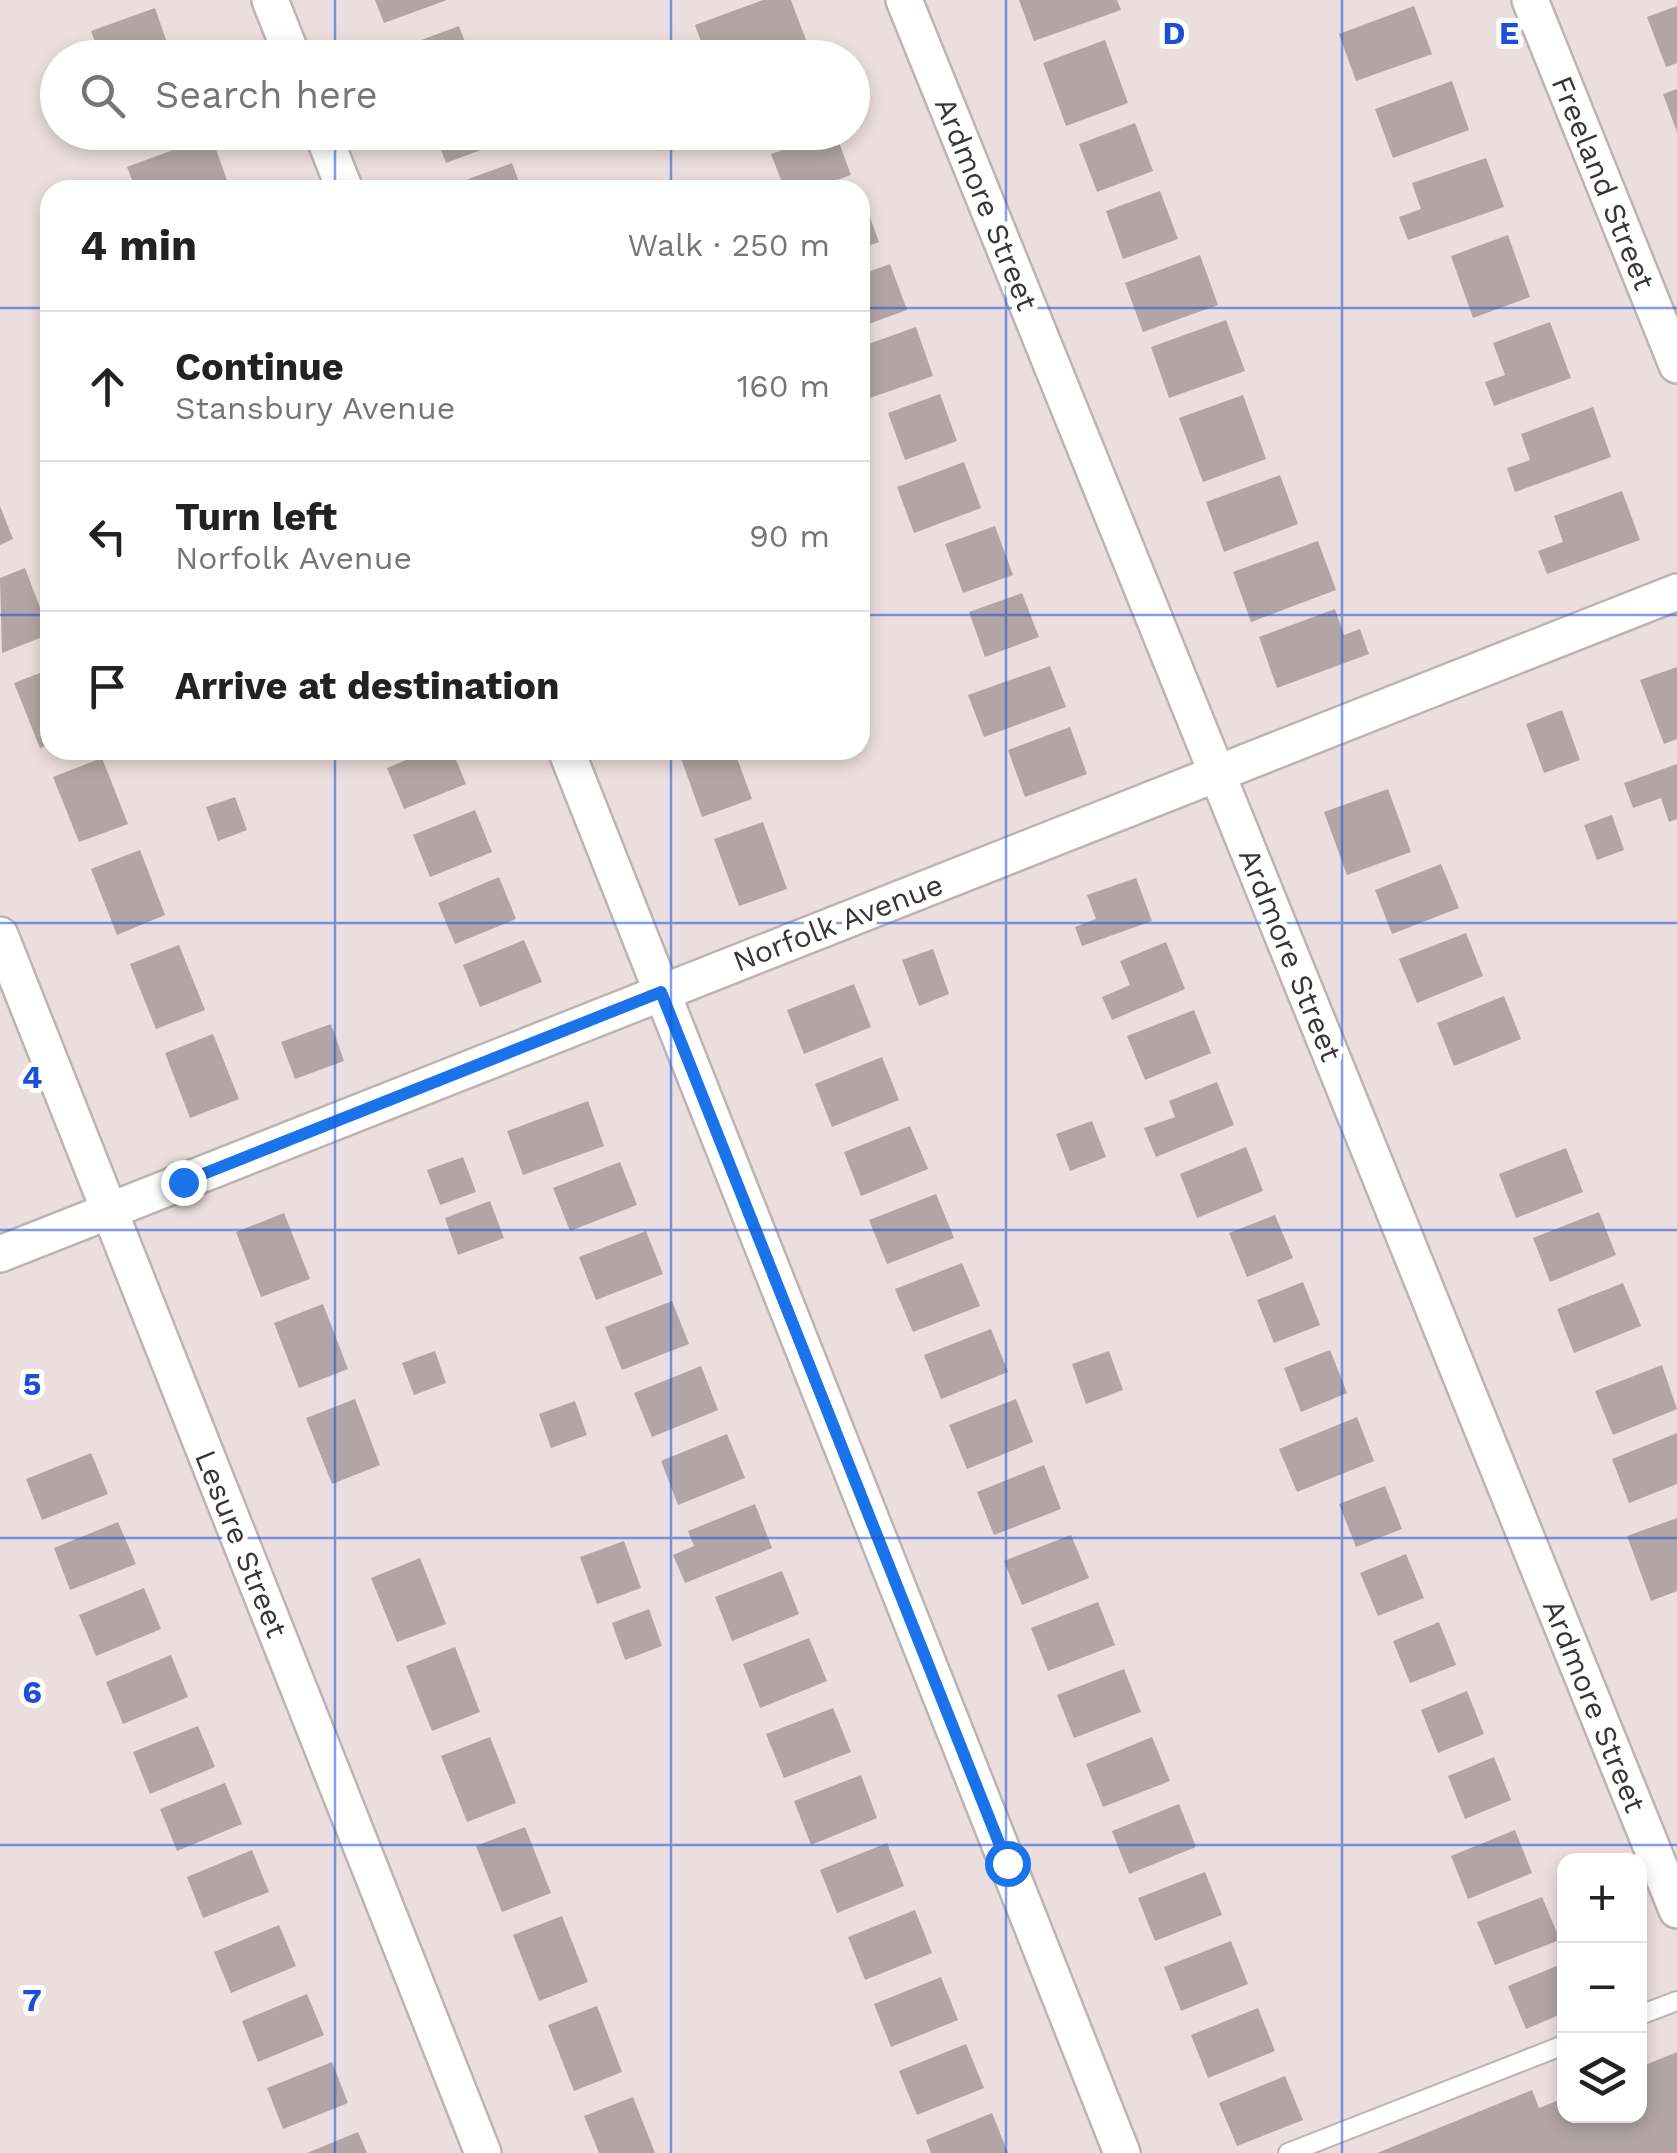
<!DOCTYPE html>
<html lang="en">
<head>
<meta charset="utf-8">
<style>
	body { margin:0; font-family:"Work Sans",sans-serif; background:#f2f2f2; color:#222 }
	.controls { position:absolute; right:30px; bottom:30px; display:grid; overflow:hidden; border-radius:20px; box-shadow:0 5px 15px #0003 }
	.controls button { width:90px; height:90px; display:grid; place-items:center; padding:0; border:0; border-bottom:2px solid #e0e0e0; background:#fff; color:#222; font:50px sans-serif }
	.stop { position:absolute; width:30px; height:30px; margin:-22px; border:8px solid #1a73e8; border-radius:50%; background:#fff }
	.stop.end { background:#1a73e8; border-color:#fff; box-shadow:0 2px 10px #0008 }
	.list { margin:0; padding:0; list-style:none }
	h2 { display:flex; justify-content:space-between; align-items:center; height:130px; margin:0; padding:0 40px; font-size:42px }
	h2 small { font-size:32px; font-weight:400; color:#767676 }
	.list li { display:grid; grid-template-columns:65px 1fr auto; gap:30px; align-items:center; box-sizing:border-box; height:150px; padding:0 40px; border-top:2px solid #e0e0e0 }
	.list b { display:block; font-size:38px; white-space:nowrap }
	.list p { margin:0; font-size:32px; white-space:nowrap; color:#767676 }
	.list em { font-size:32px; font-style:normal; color:#767676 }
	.icon { flex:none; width:55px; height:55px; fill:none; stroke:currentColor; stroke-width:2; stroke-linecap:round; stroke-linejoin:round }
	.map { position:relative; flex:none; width:1677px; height:2153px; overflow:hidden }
	.search { position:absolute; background:#fff; box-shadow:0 5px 15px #0003; left:40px; top:40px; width:830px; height:110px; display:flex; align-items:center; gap:25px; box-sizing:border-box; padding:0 35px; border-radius:55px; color:#767676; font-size:38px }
	.panel { position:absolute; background:#fff; box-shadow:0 5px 15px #0003; left:40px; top:180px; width:830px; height:580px; border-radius:30px }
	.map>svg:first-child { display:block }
</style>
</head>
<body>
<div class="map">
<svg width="1677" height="2153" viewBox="0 0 1677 2153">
	<rect width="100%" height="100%" fill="#ebdede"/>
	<!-- building -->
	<path fill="#b1a5a5" d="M 375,0 L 447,0 L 384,23 Z
		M 763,0 L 791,0 L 806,40 L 758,58 L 728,58 L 723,44 L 704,50 L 695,25 Z
		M 1019,0 L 1117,0 L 1121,10 L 1034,41 Z
		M 1414,6 L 1432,54 L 1356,81 L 1339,34 Z
		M 1677,6 L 1677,63 L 1666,67 L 1647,17 Z
		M 155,8 L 171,54 L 101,58 L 91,31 Z
		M 459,26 L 471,58 L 397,58 L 394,50 Z
		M 1105,40 L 1128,103 L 1066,126 L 1043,63 Z
		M 1452,81 L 1469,130 L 1393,158 L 1375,109 Z
		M 1677,89 L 1677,132 L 1663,94 Z
		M 1135,123 L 1153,171 L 1097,192 L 1079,144 Z
		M 434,132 L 526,132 L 526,133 L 446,163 Z
		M 651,132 L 703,132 L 703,133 L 658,151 Z
		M 835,132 L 851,175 L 808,190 L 785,190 L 771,154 Z
		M 211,136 L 230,188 L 136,190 L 127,167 Z
		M 1486,158 L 1504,207 L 1408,240 L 1399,217 L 1421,209 L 1412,183 Z
		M 512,163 L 522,190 L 454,190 L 452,185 Z
		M 860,190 L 879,242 L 860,249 Z
		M 1160,191 L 1178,239 L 1123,259 L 1106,211 Z
		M 1508,235 L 1530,297 L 1473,318 L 1451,256 Z
		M 1200,255 L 1218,305 L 1143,332 L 1125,283 Z
		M 890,264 L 907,310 L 860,327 L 860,275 Z
		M 1226,320 L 1245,371 L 1169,398 L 1151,347 Z
		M 1550,322 L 1571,378 L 1494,406 L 1485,382 L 1505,375 L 1493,343 Z
		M 916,327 L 933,376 L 867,399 L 860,379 L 860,347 Z
		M 940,394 L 957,441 L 905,460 L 888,413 Z
		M 1243,395 L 1266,459 L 1203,482 L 1179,418 Z
		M 1593,407 L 1611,457 L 1515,492 L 1507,468 L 1530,460 L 1521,434 Z
		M 964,462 L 981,508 L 914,533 L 897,487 Z
		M 1280,475 L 1298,524 L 1224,552 L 1206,502 Z
		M 1622,491 L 1640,540 L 1547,574 L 1538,551 L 1563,542 L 1554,516 Z
		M 0,506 L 13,539 L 0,545 Z
		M 995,526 L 1013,575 L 963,593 L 945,544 Z
		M 1318,541 L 1336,590 L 1251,622 L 1233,572 Z
		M 25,568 L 50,634 L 2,653 L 0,578 Z
		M 1022,593 L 1039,637 L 985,657 L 969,612 Z
		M 1335,609 L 1344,635 L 1360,629 L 1369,654 L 1277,688 L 1259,637 Z
		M 1050,666 L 1066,707 L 984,737 L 968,695 Z
		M 1677,667 L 1677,739 L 1664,744 L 1640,680 Z
		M 50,669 L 50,744 L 40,748 L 14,683 Z
		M 1562,710 L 1580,760 L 1544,773 L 1526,724 Z
		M 1070,727 L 1087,774 L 1025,797 L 1008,750 Z
		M 430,750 L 452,750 L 466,784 L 404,809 L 387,768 Z
		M 678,750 L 734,750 L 752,799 L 702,817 Z
		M 102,758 L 128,824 L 79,842 L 53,777 Z
		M 1677,764 L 1677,819 L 1669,822 L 1661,798 L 1633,808 L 1624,783 Z
		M 1388,789 L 1411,852 L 1347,875 L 1324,812 Z
		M 235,797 L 247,830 L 218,841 L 206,807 Z
		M 475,810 L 492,852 L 430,877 L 413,835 Z
		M 1612,815 L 1624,850 L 1597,860 L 1584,825 Z
		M 763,822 L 787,889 L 739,906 L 714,839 Z
		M 140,850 L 165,915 L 117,935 L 91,869 Z
		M 1441,864 L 1459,908 L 1392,934 L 1375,890 Z
		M 499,877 L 516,919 L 455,944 L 438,903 Z
		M 1136,878 L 1152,921 L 1082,946 L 1075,927 L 1096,919 L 1087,895 Z
		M 1466,933 L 1483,976 L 1417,1003 L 1399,959 Z
		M 524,940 L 542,982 L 480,1007 L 463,965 Z
		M 1166,942 L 1185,989 L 1112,1020 L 1102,997 L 1130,985 L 1120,961 Z
		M 179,945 L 205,1010 L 156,1029 L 130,964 Z
		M 933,949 L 949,994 L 919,1006 L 902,960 Z
		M 854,984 L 871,1027 L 804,1054 L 787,1010 Z
		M 1504,996 L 1521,1039 L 1454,1066 L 1437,1023 Z
		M 1194,1010 L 1211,1053 L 1145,1080 L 1127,1036 Z
		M 331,1024 L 344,1061 L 295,1079 L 281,1042 Z
		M 213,1034 L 239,1099 L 190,1118 L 165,1053 Z
		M 882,1057 L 899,1100 L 832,1127 L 815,1084 Z
		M 1217,1082 L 1234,1125 L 1156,1157 L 1144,1128 L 1175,1117 L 1169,1101 Z
		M 588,1101 L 604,1146 L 523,1175 L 507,1131 Z
		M 1092,1121 L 1106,1157 L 1070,1171 L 1056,1134 Z
		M 910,1126 L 928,1169 L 861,1196 L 844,1152 Z
		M 1246,1147 L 1263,1191 L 1197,1218 L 1180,1174 Z
		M 1566,1148 L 1583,1192 L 1516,1218 L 1499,1174 Z
		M 463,1157 L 476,1192 L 440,1205 L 427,1170 Z
		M 620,1162 L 637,1205 L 570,1231 L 553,1188 Z
		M 936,1194 L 954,1238 L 887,1264 L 869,1220 Z
		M 490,1201 L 504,1238 L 458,1255 L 445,1218 Z
		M 1599,1212 L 1616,1255 L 1550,1282 L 1533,1238 Z
		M 284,1213 L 310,1279 L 261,1297 L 236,1232 Z
		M 1275,1215 L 1293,1258 L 1247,1277 L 1229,1233 Z
		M 646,1231 L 663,1274 L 596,1300 L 579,1257 Z
		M 962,1263 L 980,1306 L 913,1332 L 895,1289 Z
		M 1303,1282 L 1320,1325 L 1274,1343 L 1257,1300 Z
		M 1623,1283 L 1641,1326 L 1574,1353 L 1557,1309 Z
		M 672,1301 L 689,1344 L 622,1370 L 605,1327 Z
		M 323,1304 L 348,1369 L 299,1388 L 274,1323 Z
		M 991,1329 L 1008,1372 L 941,1399 L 924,1355 Z
		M 1330,1350 L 1347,1393 L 1301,1412 L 1284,1368 Z
		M 435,1351 L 446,1383 L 414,1395 L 402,1363 Z
		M 1109,1351 L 1123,1390 L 1086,1404 L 1072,1364 Z
		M 1662,1365 L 1677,1409 L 1613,1435 L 1595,1391 Z
		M 701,1366 L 718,1410 L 652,1437 L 634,1393 Z
		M 355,1399 L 380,1465 L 332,1484 L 306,1418 Z
		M 1016,1399 L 1033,1442 L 967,1469 L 949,1425 Z
		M 575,1401 L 587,1435 L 551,1448 L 539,1414 Z
		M 1357,1417 L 1374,1461 L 1297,1492 L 1279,1449 Z
		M 1677,1433 L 1677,1484 L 1629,1503 L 1612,1459 Z
		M 727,1434 L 745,1478 L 678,1505 L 661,1461 Z
		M 91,1453 L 108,1494 L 42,1520 L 26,1479 Z
		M 1044,1465 L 1061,1509 L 994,1535 L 977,1492 Z
		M 1385,1486 L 1402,1529 L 1356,1547 L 1339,1504 Z
		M 755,1504 L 772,1548 L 685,1583 L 673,1555 L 694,1546 L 688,1531 Z
		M 1677,1518 L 1677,1591 L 1651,1601 L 1627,1536 Z
		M 118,1522 L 136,1564 L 70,1590 L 54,1548 Z
		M 1071,1535 L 1089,1578 L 1022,1605 L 1004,1561 Z
		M 624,1541 L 641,1588 L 597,1604 L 580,1557 Z
		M 1406,1554 L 1424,1598 L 1378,1616 L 1360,1573 Z
		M 420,1558 L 446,1624 L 397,1642 L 371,1578 Z
		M 782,1571 L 799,1614 L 732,1641 L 715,1597 Z
		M 144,1588 L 161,1629 L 96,1656 L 79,1615 Z
		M 1098,1602 L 1115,1645 L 1048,1671 L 1031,1628 Z
		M 649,1609 L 662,1646 L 625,1660 L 612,1623 Z
		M 1439,1622 L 1456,1665 L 1410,1683 L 1393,1641 Z
		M 809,1638 L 827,1681 L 760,1708 L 743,1664 Z
		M 455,1647 L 480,1712 L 432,1731 L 406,1666 Z
		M 171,1655 L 188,1697 L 123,1724 L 106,1682 Z
		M 1124,1669 L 1141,1712 L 1074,1738 L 1057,1695 Z
		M 1467,1691 L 1484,1734 L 1438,1753 L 1421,1710 Z
		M 833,1708 L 851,1752 L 784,1778 L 766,1734 Z
		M 198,1726 L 215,1767 L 150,1794 L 133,1752 Z
		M 490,1737 L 516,1803 L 467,1822 L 441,1756 Z
		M 1152,1737 L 1170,1781 L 1103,1807 L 1086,1764 Z
		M 1494,1757 L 1511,1800 L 1465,1819 L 1448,1776 Z
		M 861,1775 L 877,1818 L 811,1845 L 794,1801 Z
		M 225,1783 L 242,1824 L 177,1851 L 160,1809 Z
		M 1179,1804 L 1196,1847 L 1129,1874 L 1112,1831 Z
		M 525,1827 L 551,1893 L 502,1912 L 476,1846 Z
		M 1515,1830 L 1532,1873 L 1468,1899 L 1451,1856 Z
		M 887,1843 L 904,1886 L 837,1913 L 820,1870 Z
		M 252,1850 L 269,1892 L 203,1918 L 187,1877 Z
		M 1205,1872 L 1222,1915 L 1155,1941 L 1138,1898 Z
		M 1542,1897 L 1560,1940 L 1495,1965 L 1477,1922 Z
		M 915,1910 L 932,1953 L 865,1980 L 848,1937 Z
		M 562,1916 L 588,1982 L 539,2001 L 513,1935 Z
		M 279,1925 L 296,1966 L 231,1993 L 214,1952 Z
		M 1231,1941 L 1248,1984 L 1181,2011 L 1164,1967 Z
		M 1564,1963 L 1564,2013 L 1526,2029 L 1508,1986 Z
		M 941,1977 L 958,2020 L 891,2047 L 874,2004 Z
		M 307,1994 L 324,2035 L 258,2062 L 242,2021 Z
		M 597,2006 L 622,2072 L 574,2091 L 548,2025 Z
		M 1258,2008 L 1275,2051 L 1208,2078 L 1191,2035 Z
		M 966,2044 L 984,2088 L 917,2115 L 899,2071 Z
		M 1677,2052 L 1677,2153 L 1377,2153 L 1532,2090 L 1539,2108 L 1564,2098 L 1564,2116 L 1640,2116 L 1640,2067 Z
		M 332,2062 L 348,2103 L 283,2129 L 267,2088 Z
		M 1285,2076 L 1303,2120 L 1237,2146 L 1219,2103 Z
		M 633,2097 L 655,2153 L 599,2153 L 584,2116 Z
		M 992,2113 L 1008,2153 L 931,2153 L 926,2140 Z
		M 358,2132 L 367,2153 L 307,2153 Z"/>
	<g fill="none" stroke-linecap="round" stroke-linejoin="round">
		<defs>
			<path id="service" d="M 1640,2015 L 1677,2001
				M 1288,2153 L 1564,2045"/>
			<path id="minor" d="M 270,0 L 293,58
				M 904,0 L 1677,1910
				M 1530,0 L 1677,365
				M 322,132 L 345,190
				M 566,750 L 1122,2153
				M 0,935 L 483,2153
				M 0,1254 L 1677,592"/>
		</defs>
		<!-- service casing -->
		<use href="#service" stroke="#bfb2b2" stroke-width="22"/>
		<!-- minor casing -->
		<use href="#minor" stroke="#bfb2b2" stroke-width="40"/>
		<!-- service -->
		<use href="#service" stroke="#fff" stroke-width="18"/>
		<!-- minor -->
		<use href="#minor" stroke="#fff" stroke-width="35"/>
	</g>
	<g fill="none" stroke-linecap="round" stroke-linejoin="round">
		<!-- route -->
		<path stroke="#1a73e8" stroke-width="12" d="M 183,1182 L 661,992 L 1007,1863"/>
	</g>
	<!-- grid -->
	<path fill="none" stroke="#1d4ed8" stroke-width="2.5" stroke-opacity="0.55" d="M 335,0 L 335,58M 671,0 L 671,58M 1006,0 L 1006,2153M 1342,0 L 1342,2153M 335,132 L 335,190M 671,132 L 671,190M 0,308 L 50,308M 860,308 L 1677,308M 0,615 L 50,615M 860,615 L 1677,615M 335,750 L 335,2153M 671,750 L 671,2153M 0,923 L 1677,923M 0,1230 L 1677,1230M 0,1538 L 1677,1538M 0,1845 L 1677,1845"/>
	<g text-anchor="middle" stroke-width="10" stroke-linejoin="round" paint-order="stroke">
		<!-- street labels -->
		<g font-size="30" fill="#3a3535" stroke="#fff">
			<text transform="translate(1603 183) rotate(68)" y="10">Freeland Street</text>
			<text transform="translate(986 204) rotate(68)" y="10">Ardmore Street</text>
			<text transform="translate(838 923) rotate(-21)" y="10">Norfolk Avenue</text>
			<text transform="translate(1290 955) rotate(68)" y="10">Ardmore Street</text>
			<text transform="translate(241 1544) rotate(68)" y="10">Lesure Street</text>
			<text transform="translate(1594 1706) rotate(68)" y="10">Ardmore Street</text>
		</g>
	</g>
	<g font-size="32" text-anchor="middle" font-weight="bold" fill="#1d4ed8" stroke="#fff" stroke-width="10" stroke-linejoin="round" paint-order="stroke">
		<text x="1174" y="44">D</text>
		<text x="1509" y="44">E</text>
		<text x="32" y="1088">4</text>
		<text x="32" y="1395">5</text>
		<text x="32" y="1703">6</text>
		<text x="32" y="2011">7</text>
	</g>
</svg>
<div class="controls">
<button>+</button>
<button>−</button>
<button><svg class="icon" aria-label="layers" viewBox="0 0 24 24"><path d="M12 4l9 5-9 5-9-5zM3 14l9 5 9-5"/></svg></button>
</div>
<div class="stop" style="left:1007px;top:1863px"></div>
<div class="stop end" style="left:183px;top:1182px"></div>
<div class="search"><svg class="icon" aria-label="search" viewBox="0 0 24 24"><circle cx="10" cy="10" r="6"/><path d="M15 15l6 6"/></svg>Search here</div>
<section class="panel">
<h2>4 min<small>Walk · 250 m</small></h2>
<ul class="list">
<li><svg class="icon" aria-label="ahead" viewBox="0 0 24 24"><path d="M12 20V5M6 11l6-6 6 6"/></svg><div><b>Continue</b><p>Stansbury Avenue</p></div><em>160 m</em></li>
<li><svg class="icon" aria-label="left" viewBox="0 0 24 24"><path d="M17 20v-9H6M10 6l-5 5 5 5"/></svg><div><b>Turn left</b><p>Norfolk Avenue</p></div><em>90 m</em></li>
<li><svg class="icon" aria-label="arrive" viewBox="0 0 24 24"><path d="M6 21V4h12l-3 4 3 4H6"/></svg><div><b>Arrive at destination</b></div></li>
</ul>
</section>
</div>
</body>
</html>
